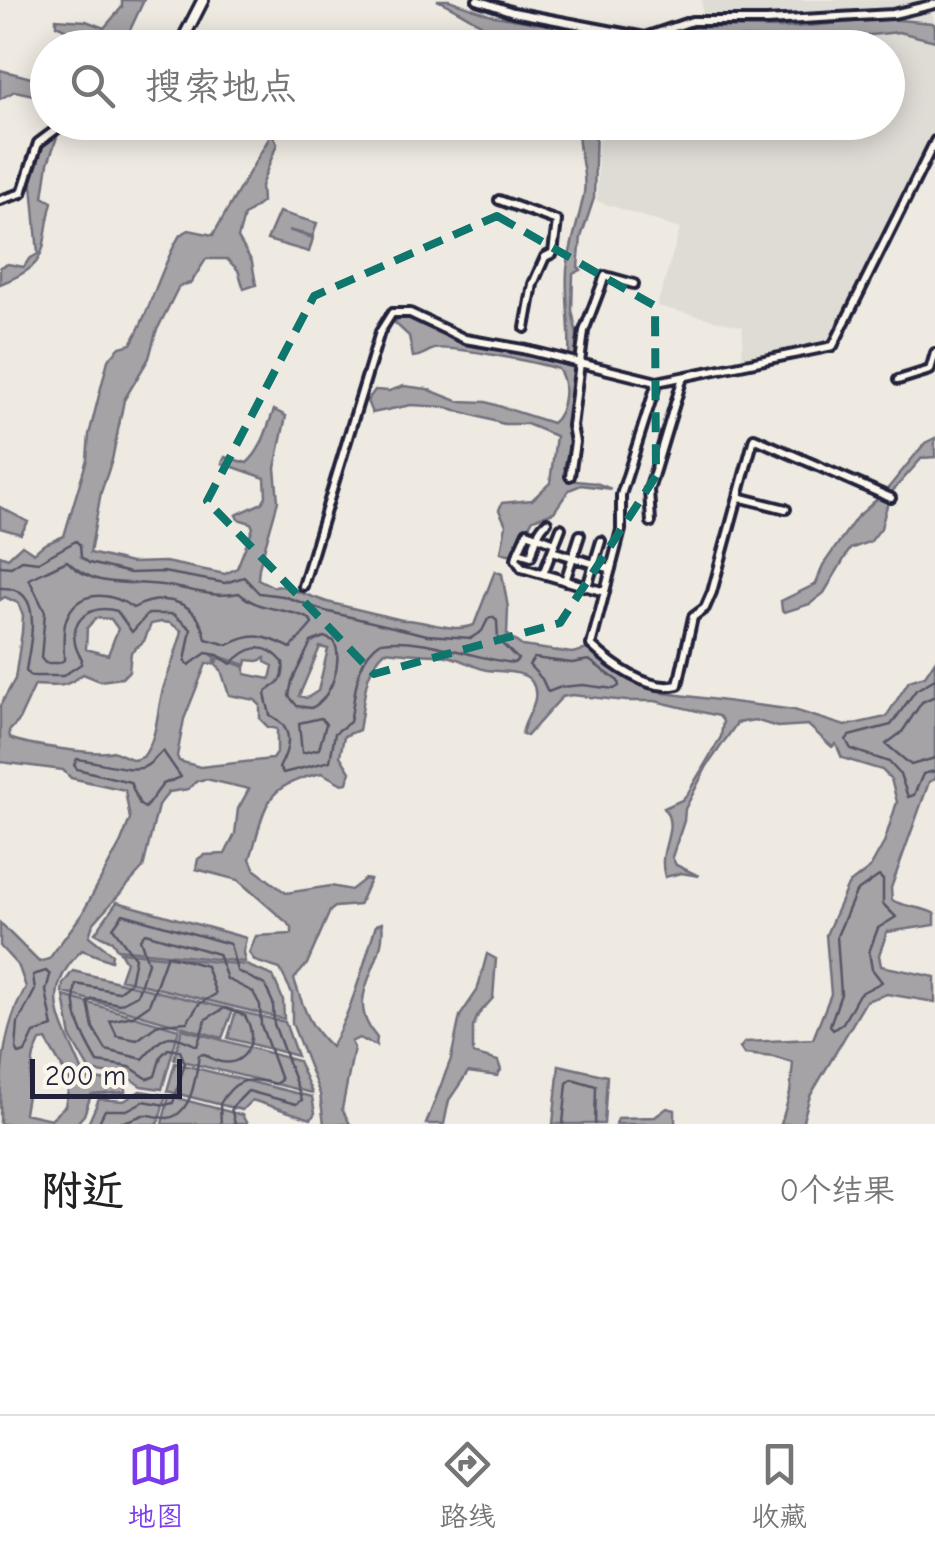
<!DOCTYPE html>
<html lang="zh">
<head>
<meta charset="utf-8">
<style>
	body { margin:0; font-family:"Comic Neue","LXGW WenKai TC",sans-serif; background:#f2f2f2; color:#222 }
	.scale { position:absolute; left:30px; bottom:25px; width:152px; box-sizing:border-box; padding-left:10px; border:5px solid #22223b; border-top:0; font-size:28px; line-height:35px; white-space:nowrap; color:#22223b; -webkit-text-stroke:8px #fbf7ec; paint-order:stroke }
	.list { margin:0; padding:0; list-style:none }
	h2 { display:flex; justify-content:space-between; align-items:center; height:130px; margin:0; padding:0 40px; font-size:42px }
	h2 small { font-size:32px; font-weight:400; color:#767676 }
	.icon { flex:none; width:55px; height:55px; fill:none; stroke:currentColor; stroke-width:2; stroke-linecap:round; stroke-linejoin:round }
	.map { position:relative; flex:none; width:935px; height:1124px; overflow:hidden }
	.search { position:absolute; background:#fff; box-shadow:0 5px 25px #0003; left:30px; right:30px; top:30px; height:110px; display:flex; align-items:center; gap:25px; box-sizing:border-box; padding:0 35px; border-radius:55px; color:#767676; font-size:38px }
	.sheet { height:290px; background:#fff }
	nav { display:flex; justify-content:space-around; align-items:center; box-sizing:border-box; height:140px; border-top:2px solid #e0e0e0; background:#fff; font-size:28px; color:#767676 }
	nav a { display:grid; justify-items:center; gap:5px }
	nav .on { color:#7c3aed }
	.map>svg:first-child { display:block }
</style>
</head>
<body>
<div class="map">
<svg width="935" height="1124" viewBox="0 0 935 1124">
	<rect width="100%" height="100%" fill="#eeeae2"/>
	<filter id="ink" filterUnits="userSpaceOnUse"><feTurbulence type="fractalNoise" baseFrequency=".01" numOctaves="2"/><feDisplacementMap in="SourceGraphic" scale="20" xChannelSelector="R" yChannelSelector="G"/><feConvolveMatrix kernelMatrix="1 2 1 2 8 2 1 2 1" color-interpolation-filters="sRGB"/></filter>
	<g filter="url(#ink)">
		<!-- built -->
		<path fill="#dfdbd5" d="M 702,0 L 927,0 L 935,23 L 935,135 L 830,343 L 742,361 L 743,327 L 657,306 L 680,229 L 597,201 L 599,123 L 888,122 L 888,48 L 703,47 Z"/>
		<!-- water -->
		<path fill="#a6a3a7" stroke="#716f7c" stroke-width="2.5" fill-rule="evenodd" d="M 122,0 L 144,0 L 122,47 L 87,47 L 80,36 L 56,25 L 56,19 L 86,21 L 104,28 L 122,7 Z
			M 437,0 L 449,0 L 494,16 L 647,41 L 687,27 L 785,28 L 887,19 L 932,23 L 935,25 L 935,41 L 899,32 L 754,47 L 590,47 L 589,45 L 533,36 L 522,43 C 487,33 470,14 437,0 Z
			M 0,70 L 47,82 L 47,98 L 15,91 L 0,99 Z
			M 580,123 L 596,123 L 594,198 L 581,237 L 578,267 L 581,270 L 573,274 L 572,310 L 577,335 L 568,452 L 564,468 L 567,471 L 566,480 L 596,483 L 611,489 L 581,485 L 569,490 L 554,512 L 533,519 L 512,555 L 501,552 L 506,525 L 499,510 L 502,503 L 532,500 L 550,483 L 556,436 L 527,424 L 504,424 L 445,407 L 411,405 L 372,413 L 367,401 L 375,390 L 389,391 L 404,386 L 427,389 L 457,401 L 486,402 L 552,423 C 565,413 569,383 558,369 C 540,363 449,345 434,349 C 425,352 423,356 413,357 L 409,336 L 395,323 L 399,317 L 412,319 L 467,345 L 569,357 C 571,328 565,300 567,270 C 569,248 580,217 584,193 C 588,169 574,146 580,123 Z
			M 272,133 L 277,144 L 261,186 L 262,202 L 244,216 L 238,238 L 252,262 L 256,285 L 244,289 L 238,270 L 227,259 L 206,259 L 191,283 L 179,286 L 156,332 L 149,358 L 124,400 L 112,460 L 101,492 L 90,553 L 131,563 L 165,562 L 225,574 L 237,568 L 253,528 L 251,523 L 238,519 L 236,515 L 262,503 L 266,496 L 265,478 L 222,463 L 225,457 L 247,463 C 263,449 266,429 274,410 L 286,416 L 275,468 L 278,501 L 259,568 L 258,579 L 274,587 L 282,586 L 327,602 L 402,620 C 425,619 452,634 474,625 L 495,571 L 502,574 L 508,608 L 507,635 L 522,646 L 572,653 L 588,649 L 664,693 L 794,710 L 845,726 L 886,717 L 909,681 L 925,676 L 935,661 L 935,779 L 929,782 L 891,888 L 892,900 C 906,908 925,907 935,914 L 935,925 L 887,932 L 879,955 L 881,966 L 935,977 L 935,1002 L 887,994 L 866,1001 L 810,1096 L 802,1124 L 781,1124 L 790,1093 L 793,1063 L 774,1057 L 744,1054 L 740,1048 L 745,1042 L 813,1039 L 831,994 L 826,935 L 848,885 L 870,868 L 884,843 L 897,802 L 891,779 L 882,770 L 842,758 L 836,744 L 832,747 L 808,725 L 777,727 L 755,720 L 737,723 L 707,766 L 685,809 L 684,821 L 672,857 L 676,865 L 699,876 L 681,873 L 665,877 C 656,848 680,831 664,808 L 682,800 L 688,793 L 721,737 L 723,721 L 719,716 L 655,701 L 626,701 L 572,695 L 562,697 L 527,736 L 522,734 C 524,718 543,700 532,682 C 525,670 500,672 487,670 C 472,667 457,656 441,655 C 423,655 404,653 385,651 C 362,672 365,702 359,730 L 344,736 L 340,756 L 350,772 L 347,783 L 342,784 L 322,773 C 261,786 267,805 250,859 L 255,870 L 286,893 L 331,886 L 351,890 L 365,879 L 370,880 L 359,905 L 335,907 L 330,911 L 307,964 L 294,979 C 303,1007 309,1027 331,1047 C 351,1012 364,964 376,925 L 382,923 C 388,966 340,995 377,1038 L 376,1046 L 359,1038 L 351,1042 L 354,1048 L 342,1109 L 350,1124 L 324,1124 L 320,1094 L 292,1023 L 292,993 L 280,969 L 255,961 L 249,953 L 256,936 L 292,934 L 292,927 L 238,880 L 196,869 L 198,859 L 204,855 L 225,854 L 235,834 L 238,809 L 249,789 L 206,779 L 197,781 L 188,789 L 169,792 L 158,806 L 143,868 L 93,924 L 89,936 L 112,954 L 111,961 L 82,950 C 34,996 67,1028 85,1078 L 126,1083 L 125,1092 L 91,1095 L 84,1115 L 76,1124 L 0,1124 C 0,1077 2,1029 26,987 L 19,967 L 0,946 L 0,923 L 39,962 L 49,959 L 82,914 L 121,842 L 130,819 L 125,790 L 71,778 L 63,770 L 0,762 L 0,706 L 15,679 L 22,632 L 23,615 L 18,603 L 5,597 L 0,600 L 0,555 L 8,558 L 22,545 L 34,553 L 43,545 L 64,536 L 87,459 L 89,435 L 108,360 L 120,347 L 131,344 C 151,309 159,271 180,235 L 189,230 L 213,235 ZM 96,618 L 111,619 L 118,629 L 108,655 L 86,649 L 87,628 ZM 161,622 L 170,623 L 182,631 C 177,651 170,668 164,686 C 156,711 159,735 143,757 L 134,760 L 113,751 C 99,756 25,745 10,738 L 9,731 L 18,722 L 35,685 C 60,686 63,689 83,674 L 100,681 L 122,678 L 129,671 L 131,652 L 144,641 L 151,624 ZM 320,647 L 328,649 L 318,691 L 307,698 L 299,696 ZM 211,654 L 246,665 L 247,660 L 258,661 L 265,658 L 265,662 L 273,666 L 270,679 L 245,674 L 245,667 L 219,658 L 215,664 L 221,670 L 229,695 L 255,700 L 260,705 L 260,719 L 268,727 L 277,729 L 277,752 L 272,759 L 200,767 L 179,761 L 177,756 L 184,719 L 206,664 L 213,664 L 216,658 ZM 46,1040 L 70,1081 L 65,1106 L 51,1119 L 24,1113 L 34,1055 L 40,1041 Z
			M 51,136 L 57,137 L 48,163 L 43,197 L 52,202 C 39,250 54,263 0,284 L 0,267 L 8,264 L 24,267 L 29,259 L 38,254 L 31,173 L 41,144 Z
			M 279,212 L 317,223 L 313,236 L 288,230 L 313,238 L 309,252 L 267,240 Z
			M 935,438 L 935,457 L 922,458 L 890,494 L 881,528 L 871,541 L 850,549 L 824,593 L 810,604 L 785,612 L 782,610 L 781,601 L 816,584 L 823,565 L 856,518 L 885,492 L 925,443 Z
			M 0,507 L 28,522 L 21,534 L 0,528 Z
			M 117,902 L 246,938 L 243,953 L 245,962 L 117,949 L 112,941 L 95,933 Z
			M 120,952 L 246,965 L 273,976 L 283,1000 L 284,1019 L 120,979 L 126,962 Z
			M 487,954 L 496,959 L 493,998 L 478,1015 L 473,1027 L 473,1054 L 498,1061 L 501,1070 L 497,1076 L 468,1072 L 449,1100 L 444,1124 L 426,1124 L 451,1059 L 460,1016 L 477,991 Z
			M 73,971 L 233,1010 L 222,1038 L 62,992 L 63,984 Z
			M 64,996 L 179,1029 L 162,1089 L 141,1086 L 126,1076 L 90,1071 L 71,1038 Z
			M 236,1011 L 285,1022 L 297,1056 L 228,1038 Z
			M 182,1029 L 298,1061 L 312,1093 L 174,1059 Z
			M 175,1063 L 312,1097 L 315,1113 L 311,1119 L 252,1100 L 242,1110 L 167,1091 Z
			M 559,1065 L 607,1076 L 604,1124 L 553,1124 Z
			M 140,1091 L 166,1095 L 158,1124 L 88,1124 L 99,1099 L 124,1101 Z
			M 169,1096 L 242,1115 L 247,1124 L 162,1124 Z
			M 667,1108 L 675,1110 L 675,1124 L 616,1124 L 618,1118 L 655,1117 Z"/>
		<g fill="none" stroke-linecap="round" stroke-linejoin="round">
			<!-- shore -->
			<path stroke="#575666" stroke-width="2.5" d="M 666,48 L 690,37 L 787,38 L 792,48
				M 67,561 C 96,590 127,580 162,585 C 188,588 213,599 239,593 C 260,612 286,607 310,619 L 312,624 L 291,648 C 265,636 255,631 228,645 L 206,639 C 199,602 166,591 133,608 C 111,592 77,588 66,620 C 62,632 64,647 64,660 L 59,663 L 45,663 L 41,658 L 45,612 L 29,579 Z
				M 0,566 L 11,567 L 22,560 L 38,562 L 76,541 L 80,545 L 81,557 L 89,563 L 130,573 L 163,572 L 225,583 L 244,577 L 259,593 L 283,596 L 325,611 L 427,635 L 471,638 L 482,631 L 488,619 L 493,617 L 497,621 L 498,640 L 518,659 L 514,663 C 469,658 426,636 381,642 C 354,660 356,694 350,722 L 335,733 L 330,761 L 283,773 L 279,768 C 291,746 294,728 270,715 L 265,694 C 273,681 286,687 283,662 C 264,640 247,647 231,664 L 218,655 L 206,653 L 189,665 L 185,661 L 191,629 L 173,614 L 148,614 L 132,632 L 117,611 C 81,601 63,633 82,659 L 81,664 L 63,676 L 30,676 L 26,671 C 30,642 46,586 0,588
				M 324,637 L 334,641 C 344,661 331,700 311,708 L 297,706 L 289,696 L 292,681 L 311,642 Z
				M 534,658 L 572,663 L 589,660 L 618,681 L 619,686 L 614,689 L 583,685 L 561,687 L 548,692 L 542,679 L 529,665 Z
				M 935,679 L 916,690 L 891,725 L 849,736 L 846,740 L 851,749 L 889,762 L 900,774 L 908,797 L 914,795 L 923,774 L 935,771
				M 935,696 L 922,702 L 902,732 L 886,744 L 911,765 L 935,758
				M 321,718 L 326,724 L 319,749 L 302,753 L 299,723 Z
				M 163,751 L 181,777 L 163,784 L 145,808 L 140,805 L 130,782 L 77,769 L 74,765 L 77,759 C 93,760 133,773 144,767 C 152,764 157,755 163,751 Z
				M 879,876 L 883,880 L 883,904 L 896,917 L 878,928 L 869,952 L 872,969 L 882,982 L 859,994 L 843,1023 L 833,1030 L 830,1025 L 841,994 L 837,936 L 856,892 Z
				M 167,955 L 206,966 L 216,994 L 199,1004 L 187,1022 L 159,1024 L 137,1040 L 117,1036 L 110,1021 L 133,1016 L 149,1005 Z
				M 46,971 L 50,975 L 46,991 L 53,1027 L 34,1033 L 25,1052 L 19,1054 L 16,1049 L 18,1023 L 35,990 L 33,975 Z
				M 98,1124 L 105,1110 L 127,1110 L 144,1101 L 165,1105 L 173,1103 L 185,1063 L 180,1051 L 168,1049 L 161,1056 L 155,1076 L 148,1079 L 130,1067 L 98,1062 C 84,1038 70,1012 76,984 L 118,992 L 130,983 L 135,958 L 113,928 L 123,914 L 230,944 L 237,971 L 265,985 L 273,1003 L 274,1024 L 302,1100 L 296,1104 L 248,1091 L 231,1108 L 235,1124
				M 112,1124 C 124,1123 132,1119 143,1115 C 151,1113 160,1119 168,1118 C 193,1114 196,1074 199,1055 L 205,1054 C 235,1078 264,1047 245,1016 L 225,1008 L 206,1019 L 197,1046 C 165,1030 164,1036 143,1059 L 106,1050 L 93,1028 L 88,1002 L 93,999 L 120,1004 L 137,995 L 148,963 L 140,939 L 145,933 L 218,954 L 227,979 L 253,992 L 260,1005 L 261,1025 L 281,1080 L 275,1084 C 249,1076 234,1079 220,1104 L 221,1124
				M 563,1124 L 567,1083 L 572,1079 L 596,1086 L 595,1124"/>
			<defs>
				<path id="street" d="M 477,0 L 513,12 L 645,37 L 692,21 L 766,21 L 893,14 L 935,4
					M 169,48 L 182,41
					M 0,200 L 22,193 L 38,143 L 66,122
					M 499,200 L 557,221 L 553,253 L 545,257 L 533,284 L 525,328
					M 898,380 L 930,370 L 935,353
					M 657,382 L 621,495 L 621,530 L 591,645 C 612,665 648,692 678,685 L 693,617 L 705,608 L 712,592 L 754,438 L 891,498
					M 570,476 L 575,442 L 572,426 L 584,331 L 605,276 L 634,284
					M 738,497 L 786,509
					M 547,522 C 537,530 535,544 531,556 L 518,552 L 527,532 L 555,543
					M 651,522 L 649,490 L 683,377
					M 552,551 L 611,569
					M 518,552 L 516,559 L 522,568 L 605,592
					M 543,574 L 561,528
					M 565,581 L 580,535
					M 303,586 L 380,332 L 392,313 L 410,313 L 465,339 L 523,349 L 657,382 L 833,346 L 935,141
					M 587,587 L 601,541"/>
				<path id="secondary" d="M 182,41 L 203,0"/>
			</defs>
			<!-- street casing -->
			<use href="#street" stroke="#22223b" stroke-width="14"/>
			<!-- secondary casing -->
			<use href="#secondary" stroke="#22223b" stroke-width="16"/>
			<!-- street -->
			<use href="#street" stroke="#fbf7ec" stroke-width="6"/>
			<!-- secondary -->
			<use href="#secondary" stroke="#fbf7ec" stroke-width="9"/>
		</g>
	</g>
	<!-- marked area -->
	<path fill="none" stroke="#0f766e" stroke-width="8" stroke-dasharray="20 12" stroke-linejoin="round" d="M 497,216 L 655,306 L 656,476 L 560,623 L 374,674 L 207,501 L 314,296 Z"/>
</svg>
<div class="scale">200 m</div>
<div class="search"><svg class="icon" aria-label="search" viewBox="0 0 24 24"><circle cx="10" cy="10" r="6"/><path d="M15 15l6 6"/></svg>搜索地点</div>
</div>
<section class="sheet">
<h2>附近<small>0个结果</small></h2>
<ul class="list">
</ul>
</section>
<nav>
<a class="on"><svg class="icon" aria-label="map" viewBox="0 0 24 24"><path d="M3 6l6-2 6 2 6-2v14l-6 2-6-2-6 2zM9 4v14M15 6v14"/></svg>地图</a>
<a><svg class="icon" aria-label="directions" viewBox="0 0 24 24"><path d="M12 3l9 9-9 9-9-9zM9 14v-3h6M13 9l2 2-2 2"/></svg>路线</a>
<a><svg class="icon" aria-label="saved" viewBox="0 0 24 24"><path d="M7 4h10v16l-5-4-5 4z"/></svg>收藏</a>
</nav>
</body>
</html>
